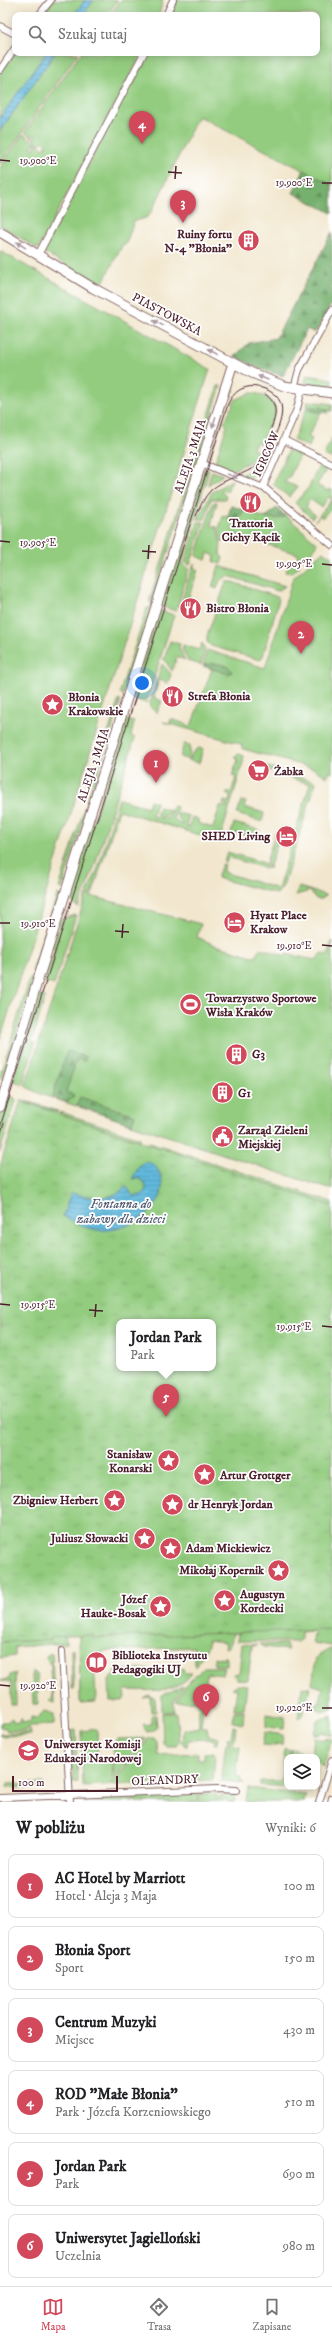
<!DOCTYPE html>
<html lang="pl">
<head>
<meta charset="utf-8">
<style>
	body { margin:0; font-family:"IM FELL DW Pica",serif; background:#f2f2f2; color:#202124 }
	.controls { position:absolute; right:12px; bottom:12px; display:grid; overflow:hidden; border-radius:8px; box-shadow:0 2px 10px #0003 }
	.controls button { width:36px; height:36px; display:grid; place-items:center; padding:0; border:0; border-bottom:1px solid #e0e0e0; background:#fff; color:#202124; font:20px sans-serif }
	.scale { position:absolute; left:12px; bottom:10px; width:106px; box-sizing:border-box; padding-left:4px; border:2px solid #4a1f2b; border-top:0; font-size:11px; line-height:14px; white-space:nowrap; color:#4a1f2b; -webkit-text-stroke:3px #fff; paint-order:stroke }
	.you { position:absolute; left:142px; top:683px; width:14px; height:14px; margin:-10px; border:3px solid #fff; border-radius:50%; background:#1a73e8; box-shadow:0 0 0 6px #1a73e833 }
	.badge { display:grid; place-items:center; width:26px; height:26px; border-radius:50%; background:#d1495b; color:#fff; font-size:13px; font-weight:700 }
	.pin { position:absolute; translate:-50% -33px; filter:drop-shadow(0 1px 2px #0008) }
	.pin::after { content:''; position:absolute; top:21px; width:14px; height:12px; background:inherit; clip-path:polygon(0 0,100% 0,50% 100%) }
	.popup { position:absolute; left:116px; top:1319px; width:100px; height:52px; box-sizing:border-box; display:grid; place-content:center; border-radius:8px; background:#fff; filter:drop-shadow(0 1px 3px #0005); font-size:13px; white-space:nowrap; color:#757577 }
	.popup b { font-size:15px; color:#202124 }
	.popup::after { content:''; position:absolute; left:50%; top:100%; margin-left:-8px; border:8px solid transparent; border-top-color:#fff }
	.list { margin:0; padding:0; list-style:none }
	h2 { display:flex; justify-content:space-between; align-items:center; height:52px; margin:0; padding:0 16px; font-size:17px }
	h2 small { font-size:13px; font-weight:400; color:#757577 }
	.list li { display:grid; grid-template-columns:26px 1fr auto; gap:12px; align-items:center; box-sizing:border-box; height:64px; margin:0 8px 8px; padding:0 8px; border:1px solid #e0e0e0; border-radius:8px }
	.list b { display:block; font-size:15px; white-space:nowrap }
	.list p { margin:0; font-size:13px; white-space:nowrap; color:#757577 }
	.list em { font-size:13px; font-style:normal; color:#757577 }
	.icon { flex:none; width:22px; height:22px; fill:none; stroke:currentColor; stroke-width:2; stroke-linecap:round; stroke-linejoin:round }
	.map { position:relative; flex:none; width:332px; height:1802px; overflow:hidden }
	.search { position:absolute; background:#fff; box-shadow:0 2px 10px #0003; left:12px; right:12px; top:12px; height:44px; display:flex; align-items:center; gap:10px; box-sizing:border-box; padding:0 14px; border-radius:8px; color:#757577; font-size:15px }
	.sheet { height:484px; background:#fff }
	nav { display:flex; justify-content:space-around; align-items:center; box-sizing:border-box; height:56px; border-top:1px solid #e0e0e0; background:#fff; font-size:11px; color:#757577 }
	nav a { display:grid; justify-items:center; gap:2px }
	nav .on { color:#d1495b }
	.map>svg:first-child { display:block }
</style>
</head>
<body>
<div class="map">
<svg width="332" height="1802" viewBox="0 0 332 1802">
	<defs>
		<pattern id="forest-firs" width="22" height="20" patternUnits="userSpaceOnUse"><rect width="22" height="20" fill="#76b06e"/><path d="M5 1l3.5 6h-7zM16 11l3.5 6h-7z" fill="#638f5b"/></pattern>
		<pattern id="park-tufts" width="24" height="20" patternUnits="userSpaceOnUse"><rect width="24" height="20" fill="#93cc7f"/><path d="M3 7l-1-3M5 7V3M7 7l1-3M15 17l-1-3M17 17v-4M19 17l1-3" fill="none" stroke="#80af6e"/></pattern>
		<pattern id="water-rules" width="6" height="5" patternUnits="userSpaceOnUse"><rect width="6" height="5" fill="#60bade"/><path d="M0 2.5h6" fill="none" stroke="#5197b4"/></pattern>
	</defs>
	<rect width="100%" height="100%" fill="#fff"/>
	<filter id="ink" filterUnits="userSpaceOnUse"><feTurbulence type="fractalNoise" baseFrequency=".025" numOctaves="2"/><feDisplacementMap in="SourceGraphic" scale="8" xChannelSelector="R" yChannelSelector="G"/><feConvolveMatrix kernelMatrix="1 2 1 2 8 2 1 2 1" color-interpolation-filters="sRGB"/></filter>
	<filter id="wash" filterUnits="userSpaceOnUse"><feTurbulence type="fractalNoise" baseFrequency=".012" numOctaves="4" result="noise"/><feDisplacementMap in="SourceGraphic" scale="16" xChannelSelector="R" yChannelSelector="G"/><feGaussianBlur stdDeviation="0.9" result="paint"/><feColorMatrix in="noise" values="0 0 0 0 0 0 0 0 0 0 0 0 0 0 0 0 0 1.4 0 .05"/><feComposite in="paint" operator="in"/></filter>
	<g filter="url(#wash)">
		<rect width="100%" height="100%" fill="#f2e7ce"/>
		<!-- green -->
		<path fill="#93cc7f" stroke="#6e7655" d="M 53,0 L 85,0 L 74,15 L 43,15 Z
			M 94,0 L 118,0 L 107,15 L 83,15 Z
			M 121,0 L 163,0 L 159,15 L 110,15 Z
			M 176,0 L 332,0 L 332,185 L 198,116 L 152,211 L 146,218 L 134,221 L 126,244 L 123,244 L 102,284 L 98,281 L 97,283 L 43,252 L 44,250 L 131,83 L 133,84 L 137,77 L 135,76 L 147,53 L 317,53 L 317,15 L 168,15 Z
			M 15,53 L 46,53 L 0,118 L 0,74 Z
			M 55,53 L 78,53 L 0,164 L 0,131 Z
			M 81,53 L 142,53 L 38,249 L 0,225 L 0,168 L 23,134 L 36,143 L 31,147 L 34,149 L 37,143 L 44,149 L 47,145 L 43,141 L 40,144 L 33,139 L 36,136 L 34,134 L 32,138 L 25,132 Z
			M 0,251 L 210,369 L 0,1040 Z
			M 307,375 L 332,379 L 332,387 L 305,383 Z
			M 218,386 L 221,386 L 152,603 L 149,602 Z
			M 229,388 L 235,390 C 221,404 215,440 209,459 Z
			M 250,393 C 259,392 281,401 274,416 C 270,423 264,435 261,444 L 256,442 L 253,449 L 259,452 L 251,461 L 231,471 L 214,465 L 227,425 L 224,423 L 235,400 Z
			M 308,401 L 332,404 L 332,411 L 307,407 Z
			M 306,410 L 321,412 L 308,437 L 312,439 L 309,447 L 293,440 Z
			M 332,438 L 332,456 L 331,458 L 324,455 Z
			M 289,449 L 300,455 L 289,478 L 284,482 L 298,487 L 289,497 L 273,484 Z
			M 263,462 L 250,479 L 241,475 Z
			M 320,464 L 327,468 L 317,485 L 328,491 L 330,489 L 332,490 L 332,511 L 330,509 L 322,518 L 320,515 L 315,521 L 332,499 L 329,497 L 321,507 L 310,499 L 306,507 L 315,515 L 312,518 L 295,503 L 309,487 Z
			M 204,469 L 209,470 L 182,564 L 189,568 L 176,611 L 160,606 Z
			M 212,471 L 223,475 L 208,485 L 208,484 Z
			M 232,480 L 227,491 L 223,490 L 221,492 L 226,496 L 225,499 L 211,499 L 205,519 L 197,519 L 212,492 Z
			M 215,502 L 217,502 L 211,525 L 217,527 L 221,545 L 220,554 L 223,558 L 221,564 L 214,562 L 215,556 L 208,553 L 206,560 L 196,556 L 213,503 Z
			M 231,506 L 265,518 L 277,508 L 317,543 L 312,553 L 300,560 L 297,559 L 298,554 L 233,534 L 232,539 L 225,539 L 222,542 L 219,528 L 223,516 L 228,517 Z
			M 198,522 L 204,522 L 190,565 L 185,562 Z
			M 322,552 L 332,556 L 332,773 L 329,772 L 327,777 L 315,769 L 243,749 L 241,744 L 163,722 L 170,723 L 171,719 L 191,726 L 212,669 L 203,666 L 207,650 L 265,668 L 293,578 Z
			M 291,562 L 300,566 L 292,573 L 285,572 Z
			M 194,563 L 194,568 L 198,570 L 185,608 L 180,606 Z
			M 219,566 L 285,586 L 278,591 L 228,576 L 220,580 L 217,589 L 212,587 Z
			M 226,582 L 232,582 L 275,596 L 279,599 L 263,656 L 260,660 L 211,646 L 207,642 L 207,636 Z
			M 151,607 L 123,696 L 120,692 L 147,608 Z
			M 159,610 L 174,615 L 146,703 L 131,698 Z
			M 170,641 L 180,644 L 179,648 L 185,660 L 177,657 L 172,671 L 164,659 Z
			M 202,643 L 205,649 L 201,665 L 188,661 L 182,649 L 183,645 L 199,650 Z
			M 162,664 L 171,674 L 168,683 L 159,680 L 154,698 L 162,701 L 157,713 L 149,706 Z
			M 119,699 L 121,700 L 62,889 L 59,888 Z
			M 126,720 L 134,722 L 131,736 L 135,738 L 94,868 L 78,908 L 68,897 Z
			M 184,744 L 190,745 L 189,760 L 180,757 Z
			M 198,748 L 203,749 L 199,763 L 190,761 L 192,753 Z
			M 239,754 L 244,756 L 243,763 L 222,833 L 216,835 L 215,840 L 119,810 L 92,895 L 87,893 L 97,871 L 119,799 L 148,807 L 150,800 L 156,802 L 152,816 L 156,817 L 159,807 L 170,810 L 169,813 L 160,818 L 163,819 L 169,817 L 173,806 L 177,807 L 174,818 L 179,824 L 182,825 L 177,815 L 177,813 L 189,816 L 186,826 L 189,827 L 192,817 L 198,819 L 198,823 L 213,828 L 220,806 L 227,807 L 227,805 L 223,804 L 224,801 L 229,802 L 230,796 L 226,794 L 227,792 L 231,793 L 236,777 L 232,776 L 238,760 L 235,756 Z
			M 259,764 L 316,782 L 283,886 L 277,894 L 217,878 L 222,864 L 225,865 L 223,872 L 278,889 L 310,784 L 255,766 Z
			M 241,801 L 246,802 L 244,807 L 264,813 L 262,822 L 237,814 Z
			M 234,823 L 259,830 L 256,839 L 237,833 L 235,837 L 230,836 Z
			M 275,833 L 280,835 L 269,869 L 266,863 Z
			M 227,852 L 264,863 L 267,869 L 228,857 L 226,863 L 224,862 Z
			M 299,887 L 325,895 L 326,896 L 322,899 L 316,899 L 310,891 L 296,895 Z
			M 57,894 L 60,895 L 35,974 L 32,971 Z
			M 86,895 L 201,924 L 197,937 L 215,945 L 256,957 L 260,948 L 286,956 L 286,954 L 316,960 L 321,953 L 328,955 L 332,941 L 332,1190 L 40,1094 L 25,1086 Z
			M 76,915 L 54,985 L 44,982 L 55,949 L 52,948 L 61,919 Z
			M 30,978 L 34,978 L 2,1080 L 0,1075 Z
			M 39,995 L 45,997 L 32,1041 L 35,1043 L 22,1085 L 13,1080 L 37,998 Z
			M 6,1095 L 15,1098 L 16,1101 L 0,1152 L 0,1113 Z
			M 61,1112 L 140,1138 L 141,1141 L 60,1115 Z
			M 150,1142 L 332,1202 L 332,1206 L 147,1144 Z
			M 332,1589 L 332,1646 L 313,1643 L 312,1636 L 315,1636 L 313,1636 L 313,1631 L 301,1632 L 301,1639 L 297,1642 L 237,1641 L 238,1633 L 233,1633 C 232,1639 232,1646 225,1648 L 226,1643 L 208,1640 L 208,1646 L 195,1667 L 194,1647 L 103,1651 L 103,1654 L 94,1654 L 96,1702 L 80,1703 L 79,1633 Z
			M 65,1631 L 66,1643 L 15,1647 L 15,1656 L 0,1658 L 0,1642 L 42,1640 Z
			M 242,1644 L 258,1645 L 252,1646 L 248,1680 L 237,1679 L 233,1674 L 239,1673 Z
			M 260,1644 L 286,1644 L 288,1650 L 264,1647 Z
			M 71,1649 L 73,1649 L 74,1689 L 72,1689 Z
			M 330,1649 L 332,1649 L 332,1709 L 322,1712 L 316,1709 L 314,1704 L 319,1704 L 323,1688 L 312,1685 L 316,1657 Z
			M 52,1653 L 54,1703 L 49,1701 L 53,1697 L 50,1671 L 52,1665 L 46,1659 L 47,1655 Z
			M 224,1656 L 227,1659 L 227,1665 L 214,1665 L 214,1657 L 224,1659 Z
			M 204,1667 L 225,1667 L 223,1675 L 207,1673 L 201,1727 L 207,1727 L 208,1735 L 218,1738 L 217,1744 L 214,1744 L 215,1741 L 212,1739 L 188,1740 L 187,1746 L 185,1746 L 182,1742 L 183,1730 L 199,1727 L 198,1700 L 196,1701 L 176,1702 L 185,1686 Z
			M 183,1668 L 184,1673 L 192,1673 C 177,1695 148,1690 124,1690 L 125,1698 L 122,1701 L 110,1701 L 109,1679 L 111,1679 L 111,1676 L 116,1675 L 114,1670 L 150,1669 L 150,1671 L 154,1671 L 154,1669 Z
			M 32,1671 L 37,1675 L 38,1704 L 33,1704 Z
			M 15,1673 L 16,1705 L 11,1705 L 11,1682 L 0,1681 L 10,1678 L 10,1675 Z
			M 238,1684 L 247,1685 L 244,1709 L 234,1709 L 237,1689 L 232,1688 Z
			M 183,1686 L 174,1701 L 174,1712 L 162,1712 L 162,1695 Z
			M 302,1687 L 310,1688 L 303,1715 L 298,1718 Z
			M 149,1695 L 155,1699 L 156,1712 L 151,1712 L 150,1697 L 143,1698 Z
			M 44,1711 L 54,1714 L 54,1725 L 31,1726 L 24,1731 L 7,1731 L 6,1728 L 0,1728 L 0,1722 L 7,1722 L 12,1718 L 14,1723 L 20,1723 L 21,1718 L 23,1723 L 31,1721 L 31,1717 L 37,1718 Z
			M 234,1711 L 244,1711 L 243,1724 L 233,1722 Z
			M 176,1713 L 179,1742 L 176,1746 L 167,1746 L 163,1743 L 162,1713 Z
			M 266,1714 L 285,1717 L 284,1729 L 266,1727 Z
			M 152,1715 L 156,1715 L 157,1727 L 153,1731 L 147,1732 L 142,1725 L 152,1724 Z
			M 332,1715 L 332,1736 L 321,1732 L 320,1734 L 314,1734 L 317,1721 Z
			M 233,1726 L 236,1727 L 234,1742 L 228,1742 L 227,1738 L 231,1738 Z
			M 30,1729 L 31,1735 L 0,1736 L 0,1734 L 25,1733 Z
			M 97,1729 L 98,1761 L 112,1761 L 113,1781 L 109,1785 L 83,1786 L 81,1731 Z
			M 76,1730 L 77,1754 L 72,1754 L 71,1731 Z
			M 265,1732 L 283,1735 L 282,1745 L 276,1744 L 276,1746 L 262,1745 Z
			M 314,1737 L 326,1740 L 326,1738 L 332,1739 L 323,1767 L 317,1761 L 317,1757 L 312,1755 Z
			M 146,1738 L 114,1779 L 113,1742 L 116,1742 L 117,1739 Z
			M 149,1738 L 154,1738 L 157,1742 L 158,1755 L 198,1753 L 198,1759 L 204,1759 L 204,1753 L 214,1752 L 215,1755 L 213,1780 L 111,1785 Z
			M 226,1743 L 240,1746 L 236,1776 L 241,1777 L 240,1781 L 244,1783 L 221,1781 Z
			M 285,1748 L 290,1750 L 285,1787 L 260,1785 L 260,1781 L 281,1781 Z
			M 291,1749 L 297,1750 L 305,1757 L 290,1757 Z
			M 72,1756 L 77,1756 L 78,1782 L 73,1782 Z
			M 44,1783 L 43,1787 L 7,1788 L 8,1784 Z
			M 287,1783 L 287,1787 L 317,1787 L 316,1791 L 287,1788 L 286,1787 Z
			M 248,1788 L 306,1795 L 304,1802 L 246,1802 Z
			M 216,1793 L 216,1797 L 222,1797 L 224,1794 L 224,1801 L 199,1802 L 200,1794 Z
			M226 1798a5 5 0 1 1 10 0a5 5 0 1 1-10 0Z
			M 198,1794 L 198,1802 L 135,1802 L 135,1797 Z
			M 134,1797 L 133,1802 L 83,1802 L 83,1799 Z"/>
		<!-- forest -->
		<path fill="url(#forest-firs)" stroke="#60684c" d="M 304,170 L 332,185 L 332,213 L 293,193 Z
			M 332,232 L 332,303 L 315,333 L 307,329 L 283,376 L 258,368 L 235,356 L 249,343 L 276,338 Z
			M 307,406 L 328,409 L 328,413 L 306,410 Z
			M 231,506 L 245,510 L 237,519 L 228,517 Z
			M 277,508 L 286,516 L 279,519 L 265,518 Z
			M 205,664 C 215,664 228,662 232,672 L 228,674 L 204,666 Z
			M 67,1051 L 86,1057 L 85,1061 L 77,1059 L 66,1092 L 74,1095 C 69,1106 61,1100 52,1098 Z
			M 80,1097 L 135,1115 L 132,1124 L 77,1106 Z
			M 21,1101 L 33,1103 L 58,1111 L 56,1118 L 17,1113 Z"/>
		<!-- park -->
		<path fill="url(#park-tufts)" stroke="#6e7655" fill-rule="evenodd" d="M 21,1101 L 332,1206 L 332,1629 L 93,1638 L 93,1635 L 51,1637 L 51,1640 L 0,1642 L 0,1166 ZM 119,1322 L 213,1322 L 213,1368 L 119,1368 Z"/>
		<!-- water -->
		<path fill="url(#water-rules)" stroke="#556c84" d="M 85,0 L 94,0 L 83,15 L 74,15 Z
			M 46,53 L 55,53 L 0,131 L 0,118 Z
			M 145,1162 C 152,1162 156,1166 159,1172 C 175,1207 126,1234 97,1230 C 84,1228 74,1222 63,1216 L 71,1193 C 91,1197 110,1204 126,1186 L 133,1196 L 142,1195 L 146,1189 L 145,1183 L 139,1178 L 132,1179 L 140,1165 Z"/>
	</g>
	<g filter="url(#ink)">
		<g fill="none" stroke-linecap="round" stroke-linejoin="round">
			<defs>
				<path id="street" d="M 39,15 L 51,0
					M 166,15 L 173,0
					M 0,26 L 15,34
					M 0,70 L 15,48
					M 38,255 L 144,53
					M 294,388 L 299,370 L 332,310
					M 284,440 L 332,464
					M 201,463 L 266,489 L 332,545
					M 263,487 L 297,409 L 302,389
					M 62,1651 L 70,1802
					M 0,1798 L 217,1789 L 236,1790
					M 319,1802 L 332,1760
					M 331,1802 L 332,1798"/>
				<path id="secondary" d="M 0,232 L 93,288 L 252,373 L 284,386 L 332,393
					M 0,1107 L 35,989 L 233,363"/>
			</defs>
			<!-- street casing -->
			<use href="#street" stroke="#856564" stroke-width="8"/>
			<!-- secondary casing -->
			<use href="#secondary" stroke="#856564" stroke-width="11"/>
			<!-- street -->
			<use href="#street" stroke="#fff" stroke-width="6"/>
			<!-- secondary -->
			<use href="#secondary" stroke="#fff" stroke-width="9"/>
			<!-- tram -->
			<path stroke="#4a1f2b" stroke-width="1" d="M 265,394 C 278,403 277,415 271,428
				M 0,1127 L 228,404 C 235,388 249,383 265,389 C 291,399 281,422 273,440 C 269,449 266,458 259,464 C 245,475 225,478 211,490 C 204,497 200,507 196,516
				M 0,1136 L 4,1123"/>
		</g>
		<!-- one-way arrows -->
		<defs><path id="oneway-solid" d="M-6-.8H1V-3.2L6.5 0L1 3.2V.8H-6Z"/></defs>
		<g fill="#ae9aa0">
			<use href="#oneway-solid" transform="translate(21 245) rotate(-148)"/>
			<use href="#oneway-solid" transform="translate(158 323) rotate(-153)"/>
			<use href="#oneway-solid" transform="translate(213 352) rotate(-152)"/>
			<use href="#oneway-solid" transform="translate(263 378) rotate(-157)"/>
			<use href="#oneway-solid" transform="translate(214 422) rotate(108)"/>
			<use href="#oneway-solid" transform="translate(232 476) rotate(22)"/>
		</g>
	</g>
	<!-- ticks -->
	<path fill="none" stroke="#4a1f2b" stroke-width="1.5" d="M 0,160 L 10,161M 168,172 L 182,173M 175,179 L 176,166M 322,183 L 332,183M 0,541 L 10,542M 142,551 L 156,552M 148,559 L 149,545M 322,564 L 332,565M 0,923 L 10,923M 115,931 L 129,932M 122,938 L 123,924M 322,945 L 332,946M 0,1304 L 10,1305M 89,1310 L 103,1311M 95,1317 L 96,1304M 322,1326 L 332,1327M 0,1685 L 10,1686M 322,1708 L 332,1708"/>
	<!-- icons -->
	<defs>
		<symbol id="building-disc" viewBox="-11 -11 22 22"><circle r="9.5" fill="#d1495b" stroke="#fff"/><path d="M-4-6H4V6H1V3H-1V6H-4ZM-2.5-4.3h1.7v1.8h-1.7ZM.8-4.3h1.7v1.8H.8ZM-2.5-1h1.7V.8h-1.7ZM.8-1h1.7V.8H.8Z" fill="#fff"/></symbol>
		<symbol id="restaurant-disc" viewBox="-11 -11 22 22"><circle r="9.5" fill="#d1495b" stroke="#fff"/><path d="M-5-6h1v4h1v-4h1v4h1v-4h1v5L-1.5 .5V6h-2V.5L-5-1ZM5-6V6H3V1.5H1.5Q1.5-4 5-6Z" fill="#fff"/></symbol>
		<symbol id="sight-disc" viewBox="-11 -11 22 22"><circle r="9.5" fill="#d1495b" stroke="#fff"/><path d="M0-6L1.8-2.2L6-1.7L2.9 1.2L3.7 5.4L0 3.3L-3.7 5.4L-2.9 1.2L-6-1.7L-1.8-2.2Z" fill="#fff"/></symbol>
		<symbol id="supermarket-disc" viewBox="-11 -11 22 22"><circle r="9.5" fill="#d1495b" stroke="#fff"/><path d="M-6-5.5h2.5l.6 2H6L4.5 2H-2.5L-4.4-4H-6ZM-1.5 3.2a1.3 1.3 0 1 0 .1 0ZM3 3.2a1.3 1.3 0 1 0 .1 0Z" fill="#fff"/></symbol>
		<symbol id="hotel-disc" viewBox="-11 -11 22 22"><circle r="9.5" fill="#d1495b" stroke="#fff"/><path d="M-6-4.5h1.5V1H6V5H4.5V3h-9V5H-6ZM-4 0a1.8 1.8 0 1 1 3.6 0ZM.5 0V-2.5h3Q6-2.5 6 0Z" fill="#fff"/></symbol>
		<symbol id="stadium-disc" viewBox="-11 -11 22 22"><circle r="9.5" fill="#d1495b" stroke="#fff"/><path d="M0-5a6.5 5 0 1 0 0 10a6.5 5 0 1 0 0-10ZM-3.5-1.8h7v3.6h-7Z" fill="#fff"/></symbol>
		<symbol id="civic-disc" viewBox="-11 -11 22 22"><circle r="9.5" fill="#d1495b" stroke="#fff"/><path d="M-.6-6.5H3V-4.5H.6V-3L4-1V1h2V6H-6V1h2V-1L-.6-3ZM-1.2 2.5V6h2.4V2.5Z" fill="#fff"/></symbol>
		<symbol id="library-disc" viewBox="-11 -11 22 22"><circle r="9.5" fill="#d1495b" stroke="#fff"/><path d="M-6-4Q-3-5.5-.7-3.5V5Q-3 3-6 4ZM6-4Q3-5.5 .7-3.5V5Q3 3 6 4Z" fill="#fff"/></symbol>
		<symbol id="university-disc" viewBox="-11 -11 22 22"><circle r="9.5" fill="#d1495b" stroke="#fff"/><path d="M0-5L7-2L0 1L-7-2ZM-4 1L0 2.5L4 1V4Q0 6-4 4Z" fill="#fff"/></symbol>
	</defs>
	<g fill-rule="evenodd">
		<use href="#building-disc" x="236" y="228" width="25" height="25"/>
		<use href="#restaurant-disc" x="238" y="490" width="25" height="25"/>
		<use href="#restaurant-disc" x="178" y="596" width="25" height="25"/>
		<use href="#restaurant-disc" x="160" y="684" width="25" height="25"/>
		<use href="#sight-disc" x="40" y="692" width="25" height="25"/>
		<use href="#supermarket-disc" x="246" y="758" width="25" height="25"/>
		<use href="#hotel-disc" x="274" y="824" width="25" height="25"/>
		<use href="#hotel-disc" x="222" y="910" width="25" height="25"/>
		<use href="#stadium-disc" x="178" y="992" width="25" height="25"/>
		<use href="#building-disc" x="224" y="1042" width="25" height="25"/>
		<use href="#building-disc" x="210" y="1080" width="25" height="25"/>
		<use href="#civic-disc" x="210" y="1124" width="25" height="25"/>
		<use href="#sight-disc" x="156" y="1448" width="25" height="25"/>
		<use href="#sight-disc" x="192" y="1462" width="25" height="25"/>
		<use href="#sight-disc" x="102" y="1488" width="25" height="25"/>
		<use href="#sight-disc" x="160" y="1492" width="25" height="25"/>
		<use href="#sight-disc" x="132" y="1526" width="25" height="25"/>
		<use href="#sight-disc" x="158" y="1536" width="25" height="25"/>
		<use href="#sight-disc" x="266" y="1558" width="25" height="25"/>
		<use href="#sight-disc" x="212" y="1588" width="25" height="25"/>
		<use href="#sight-disc" x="148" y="1594" width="25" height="25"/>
		<use href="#library-disc" x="84" y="1650" width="25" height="25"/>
		<use href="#university-disc" x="16" y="1738" width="25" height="25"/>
	</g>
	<g text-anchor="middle" stroke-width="3.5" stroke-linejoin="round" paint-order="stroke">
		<!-- poi labels -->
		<g font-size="12" font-weight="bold" fill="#4a1f2b" stroke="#fff" text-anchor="start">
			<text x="232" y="238" text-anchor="end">Ruiny fortu<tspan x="232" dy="14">N-4 "Błonia"</tspan></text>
			<text x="251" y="527" text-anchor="middle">Trattoria<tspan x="251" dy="14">Cichy Kącik</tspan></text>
			<text x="206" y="612">Bistro Błonia</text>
			<text x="188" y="700">Strefa Błonia</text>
			<text x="68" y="701">Błonia<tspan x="68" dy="14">Krakowskie</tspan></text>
			<text x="274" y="775">Żabka</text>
			<text x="270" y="840" text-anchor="end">SHED Living</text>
			<text x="250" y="919">Hyatt Place<tspan x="250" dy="14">Krakow</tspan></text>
			<text x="206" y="1002">Towarzystwo Sportowe<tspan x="206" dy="14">Wisła Kraków</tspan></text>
			<text x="252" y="1058">G3</text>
			<text x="238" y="1097">G1</text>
			<text x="238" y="1134">Zarząd Zieleni<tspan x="238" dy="14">Miejskiej</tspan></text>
			<text x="152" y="1458" text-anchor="end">Stanisław<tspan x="152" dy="14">Konarski</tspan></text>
			<text x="220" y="1479">Artur Grottger</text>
			<text x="98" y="1504" text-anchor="end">Zbigniew Herbert</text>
			<text x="188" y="1508">dr Henryk Jordan</text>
			<text x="128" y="1542" text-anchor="end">Juliusz Słowacki</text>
			<text x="186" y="1552">Adam Mickiewicz</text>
			<text x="264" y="1574" text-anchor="end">Mikołaj Kopernik</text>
			<text x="240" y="1598">Augustyn<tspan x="240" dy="14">Kordecki</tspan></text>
			<text x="146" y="1603" text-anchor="end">Józef<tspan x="146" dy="14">Hauke-Bosak</tspan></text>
			<text x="112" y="1659">Biblioteka Instytutu<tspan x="112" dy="14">Pedagogiki UJ</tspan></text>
			<text x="44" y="1748">Uniwersytet Komisji<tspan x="44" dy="14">Edukacji Narodowej</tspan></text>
		</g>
		<!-- street labels -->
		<g font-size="12" fill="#4a1f2b" stroke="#fff">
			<text transform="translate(167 314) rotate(28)" y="4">PIASTOWSKA</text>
			<text transform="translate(266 454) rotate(-66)" y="4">IGRCÓW</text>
			<text transform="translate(190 456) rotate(-72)" y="4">ALEJA 3 MAJA</text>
			<text transform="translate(93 765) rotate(-72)" y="4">ALEJA 3 MAJA</text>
			<text transform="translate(165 1780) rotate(-2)" y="4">OLEANDRY</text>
		</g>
		<!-- water labels -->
		<g font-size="13" font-style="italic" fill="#535d73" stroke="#fff">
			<text x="121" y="1208">Fontanna do<tspan x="121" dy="15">zabawy dla dzieci</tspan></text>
		</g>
	</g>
	<g font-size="10" text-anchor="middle" fill="#4a1f2b" stroke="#fff" stroke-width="3.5" stroke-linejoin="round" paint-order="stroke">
		<text x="38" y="164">19.900°E</text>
		<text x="294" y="186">19.900°E</text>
		<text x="38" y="546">19.905°E</text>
		<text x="294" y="567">19.905°E</text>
		<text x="38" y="927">19.910°E</text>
		<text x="294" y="949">19.910°E</text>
		<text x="38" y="1308">19.915°E</text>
		<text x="294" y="1330">19.915°E</text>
		<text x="38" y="1689">19.920°E</text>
		<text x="294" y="1711">19.920°E</text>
	</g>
</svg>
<div class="controls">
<button><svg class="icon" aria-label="layers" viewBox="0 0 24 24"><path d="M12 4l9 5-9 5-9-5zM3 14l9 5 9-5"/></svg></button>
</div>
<div class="scale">100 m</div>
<div class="you"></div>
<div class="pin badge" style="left:156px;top:783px">1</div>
<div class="pin badge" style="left:301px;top:654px">2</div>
<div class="pin badge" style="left:183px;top:223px">3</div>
<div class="pin badge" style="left:142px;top:144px">4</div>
<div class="pin badge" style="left:166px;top:1417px">5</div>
<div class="popup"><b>Jordan Park</b>Park</div>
<div class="pin badge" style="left:206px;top:1717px">6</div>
<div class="search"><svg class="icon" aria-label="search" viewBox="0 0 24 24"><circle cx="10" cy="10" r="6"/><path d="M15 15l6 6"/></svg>Szukaj tutaj</div>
</div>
<section class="sheet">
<h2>W pobliżu<small>Wyniki: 6</small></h2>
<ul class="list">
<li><span class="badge">1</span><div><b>AC Hotel by Marriott</b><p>Hotel · Aleja 3 Maja</p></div><em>100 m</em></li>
<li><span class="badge">2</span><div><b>Błonia Sport</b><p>Sport</p></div><em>150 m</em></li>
<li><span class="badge">3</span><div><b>Centrum Muzyki</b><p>Miejsce</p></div><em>430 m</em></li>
<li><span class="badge">4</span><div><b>ROD &quot;Małe Błonia&quot;</b><p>Park · Józefa Korzeniowskiego</p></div><em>510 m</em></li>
<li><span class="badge">5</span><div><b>Jordan Park</b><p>Park</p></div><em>690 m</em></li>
<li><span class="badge">6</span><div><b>Uniwersytet Jagielloński</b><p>Uczelnia</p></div><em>980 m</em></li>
</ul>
</section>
<nav>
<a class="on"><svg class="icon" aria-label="map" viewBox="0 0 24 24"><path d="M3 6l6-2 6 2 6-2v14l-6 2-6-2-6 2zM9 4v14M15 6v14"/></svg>Mapa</a>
<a><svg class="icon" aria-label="directions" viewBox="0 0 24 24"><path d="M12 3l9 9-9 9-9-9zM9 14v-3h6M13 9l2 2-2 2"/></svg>Trasa</a>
<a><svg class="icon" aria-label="saved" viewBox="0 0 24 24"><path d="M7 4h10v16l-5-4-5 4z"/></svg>Zapisane</a>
</nav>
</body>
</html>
